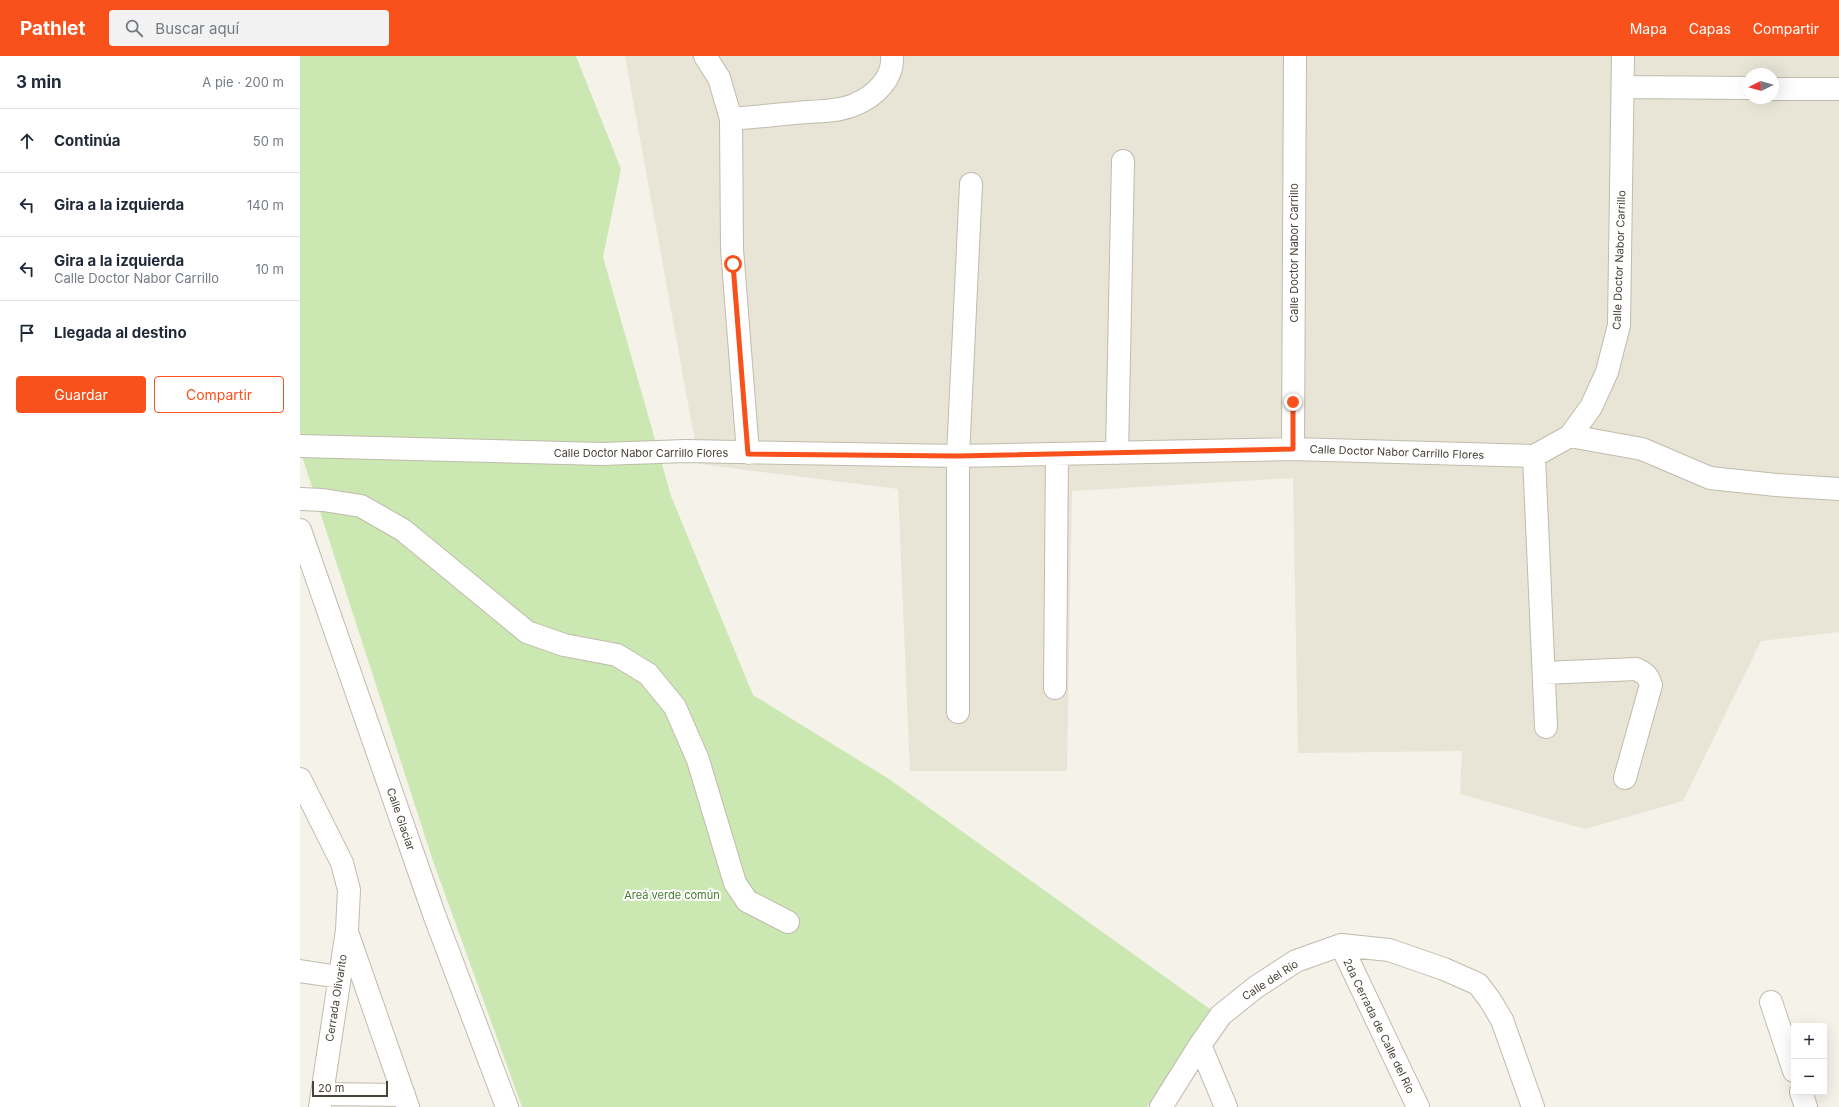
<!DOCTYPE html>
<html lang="es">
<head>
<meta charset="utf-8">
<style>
	body { margin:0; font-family:Inter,sans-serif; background:#f2f2f3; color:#1f2937 }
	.controls { position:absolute; right:12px; bottom:12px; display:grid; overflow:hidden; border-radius:4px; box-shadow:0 4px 16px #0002 }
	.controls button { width:36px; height:36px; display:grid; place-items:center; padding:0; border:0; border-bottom:1px solid #e0e1e3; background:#fff; color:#1f2937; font:20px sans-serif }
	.compass { position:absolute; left:1443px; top:12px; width:36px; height:36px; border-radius:50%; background:#fff; box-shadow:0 4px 16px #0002; rotate:265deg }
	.scale { position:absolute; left:12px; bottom:10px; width:76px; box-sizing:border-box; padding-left:4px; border:2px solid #484337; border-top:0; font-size:11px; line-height:14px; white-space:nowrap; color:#484337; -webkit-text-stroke:3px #fff; paint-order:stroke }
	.stop { position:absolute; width:12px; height:12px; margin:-9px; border:3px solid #f9511c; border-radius:50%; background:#fff }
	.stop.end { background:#f9511c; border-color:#fff; box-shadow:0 1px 4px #0008 }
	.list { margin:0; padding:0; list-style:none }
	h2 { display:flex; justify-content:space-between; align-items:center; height:52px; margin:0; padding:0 16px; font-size:17px }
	h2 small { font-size:13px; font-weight:400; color:#747a83 }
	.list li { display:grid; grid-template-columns:26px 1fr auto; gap:12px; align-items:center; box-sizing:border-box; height:64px; padding:0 16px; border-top:1px solid #e0e1e3 }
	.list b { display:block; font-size:15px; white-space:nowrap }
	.list p { margin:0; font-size:13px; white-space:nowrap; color:#747a83 }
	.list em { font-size:13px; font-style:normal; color:#747a83 }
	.actions { display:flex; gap:8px; padding:12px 16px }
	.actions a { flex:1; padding:9px 0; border:1px solid #f9511c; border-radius:4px; text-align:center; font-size:14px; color:#f9511c }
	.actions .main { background:#f9511c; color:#fff }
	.icon { flex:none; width:22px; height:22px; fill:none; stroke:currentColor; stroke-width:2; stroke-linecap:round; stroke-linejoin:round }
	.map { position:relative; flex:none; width:1539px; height:1051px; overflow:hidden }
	header { display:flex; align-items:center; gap:24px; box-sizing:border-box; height:56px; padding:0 20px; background:#f9511c; color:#fff }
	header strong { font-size:19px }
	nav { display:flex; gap:22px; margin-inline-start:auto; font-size:14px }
	.search { width:280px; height:36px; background:#f2f2f3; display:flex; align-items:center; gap:10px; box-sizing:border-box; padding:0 14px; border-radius:4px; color:#747a83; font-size:15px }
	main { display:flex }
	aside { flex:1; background:#fff }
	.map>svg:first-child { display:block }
</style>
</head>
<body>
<header>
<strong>Pathlet</strong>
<div class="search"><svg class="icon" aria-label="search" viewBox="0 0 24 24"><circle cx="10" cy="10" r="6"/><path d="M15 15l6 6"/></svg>Buscar aquí</div>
<nav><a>Mapa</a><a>Capas</a><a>Compartir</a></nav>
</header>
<main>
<aside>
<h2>3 min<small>A pie · 200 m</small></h2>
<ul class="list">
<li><svg class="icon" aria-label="ahead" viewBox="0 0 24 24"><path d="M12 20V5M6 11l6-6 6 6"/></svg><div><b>Continúa</b></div><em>50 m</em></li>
<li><svg class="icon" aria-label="left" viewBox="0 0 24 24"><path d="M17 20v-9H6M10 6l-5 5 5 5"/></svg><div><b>Gira a la izquierda</b></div><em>140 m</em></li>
<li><svg class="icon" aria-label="left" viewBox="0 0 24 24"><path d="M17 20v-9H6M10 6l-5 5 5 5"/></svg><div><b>Gira a la izquierda</b><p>Calle Doctor Nabor Carrillo</p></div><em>10 m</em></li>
<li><svg class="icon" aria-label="arrive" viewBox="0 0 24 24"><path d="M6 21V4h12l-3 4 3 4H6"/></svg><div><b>Llegada al destino</b></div></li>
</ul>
<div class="actions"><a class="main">Guardar</a><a>Compartir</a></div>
</aside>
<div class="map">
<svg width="1539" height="1051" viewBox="0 0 1539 1051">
	<rect width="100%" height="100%" fill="#f4f2e9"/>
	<!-- residential -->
	<path fill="#e8e5d7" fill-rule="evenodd" d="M 325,0 L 1539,0 L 1539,576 L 1461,585 L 1383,745 L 1285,773 L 1160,738 L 1162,695 L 998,697 L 993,422 L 772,435 L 767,715 L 610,715 L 598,433 L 399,408 ZM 1449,18 L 1473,18 L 1473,42 L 1449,42 Z"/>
	<!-- green -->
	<path fill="#cbe8b2" d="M 0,0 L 276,0 L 321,113 L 303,201 L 371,440 L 453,639 L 589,723 L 914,956 L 847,1051 L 222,1051 L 133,805 L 0,394 Z"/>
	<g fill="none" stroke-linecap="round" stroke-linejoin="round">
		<defs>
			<path id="minor" d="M 405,0 L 419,22 L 431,63 L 432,193 L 448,397
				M 1323,31 L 1449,32
				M 1473,33 L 1539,33
				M 431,63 C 457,61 482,58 508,56 C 523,55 542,55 556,48 C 575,40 594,22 592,0
				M 1270,380 L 1342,393 L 1410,422 L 1476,429 L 1539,433
				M 0,390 L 302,398 L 386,395 L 658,400 L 993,393 L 1234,400 L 1270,380 L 1291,351 L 1307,316 L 1319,269 L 1323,0
				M 993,393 L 995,0
				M 817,397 L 823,105
				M 1234,400 L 1246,671
				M 0,443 L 23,444 L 61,450 L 103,474 L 227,576 L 264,589 L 317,599 L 348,618 L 375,651 L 398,704 L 435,827 L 447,845 L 488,866
				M 0,474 L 135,861 L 207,1051
				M 1244,617 L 1336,613 C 1345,617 1348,620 1351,629 L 1325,722
				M 755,632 L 757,398
				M 658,656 L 658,400 L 671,128
				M 0,723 L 42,807 L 49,834 L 47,874 L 20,1051
				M 47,876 L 108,1051
				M 1041,889 L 1118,1051
				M 0,915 L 39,921
				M 1471,946 L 1494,1015
				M 900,989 L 926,1051
				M 1501,1036 L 1506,1051
				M 22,1038 L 104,1039
				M 861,1051 L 900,989 L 921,959 L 956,931 L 996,905 L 1041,889 L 1089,894 L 1144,913 L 1178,928 L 1190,944 L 1202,964 L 1233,1051"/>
		</defs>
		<!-- minor casing -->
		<use href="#minor" stroke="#c0bbac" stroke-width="24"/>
		<!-- minor -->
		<use href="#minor" stroke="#fff" stroke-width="22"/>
	</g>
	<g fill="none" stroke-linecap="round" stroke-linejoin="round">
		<!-- route -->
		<path stroke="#f9511c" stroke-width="5" d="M 433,208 L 448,398 L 658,400 L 993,393 L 993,346"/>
	</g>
	<g text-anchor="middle" stroke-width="4" stroke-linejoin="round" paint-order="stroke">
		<!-- street labels -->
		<g font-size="11" fill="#484337" stroke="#fff">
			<text transform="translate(994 197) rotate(-90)" y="4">Calle Doctor Nabor Carrillo</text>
			<text transform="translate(1319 204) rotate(-88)" y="4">Calle Doctor Nabor Carrillo</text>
			<text transform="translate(1097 396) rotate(2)" y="4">Calle Doctor Nabor Carrillo Flores</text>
			<text x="341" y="401">Calle Doctor Nabor Carrillo Flores</text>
			<text transform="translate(101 763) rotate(71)" y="4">Calle Glaciar</text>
			<text transform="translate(970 924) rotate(-33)" y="4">Calle del Río</text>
			<text transform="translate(36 942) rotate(-81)" y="4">Cerrada Olivarito</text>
			<text transform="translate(1079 970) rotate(64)" y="4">2da Cerrada de Calle del Río</text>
		</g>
		<!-- park labels -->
		<g font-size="11" fill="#417b2a" stroke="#fff">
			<text x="372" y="843">Areá verde común</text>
		</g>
	</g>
</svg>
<div class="controls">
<button>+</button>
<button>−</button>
</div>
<svg class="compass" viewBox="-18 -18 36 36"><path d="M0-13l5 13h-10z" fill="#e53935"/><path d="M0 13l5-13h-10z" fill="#747a83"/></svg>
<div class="scale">20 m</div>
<div class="stop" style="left:433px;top:208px"></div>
<div class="stop end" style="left:993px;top:346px"></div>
</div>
</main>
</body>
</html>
